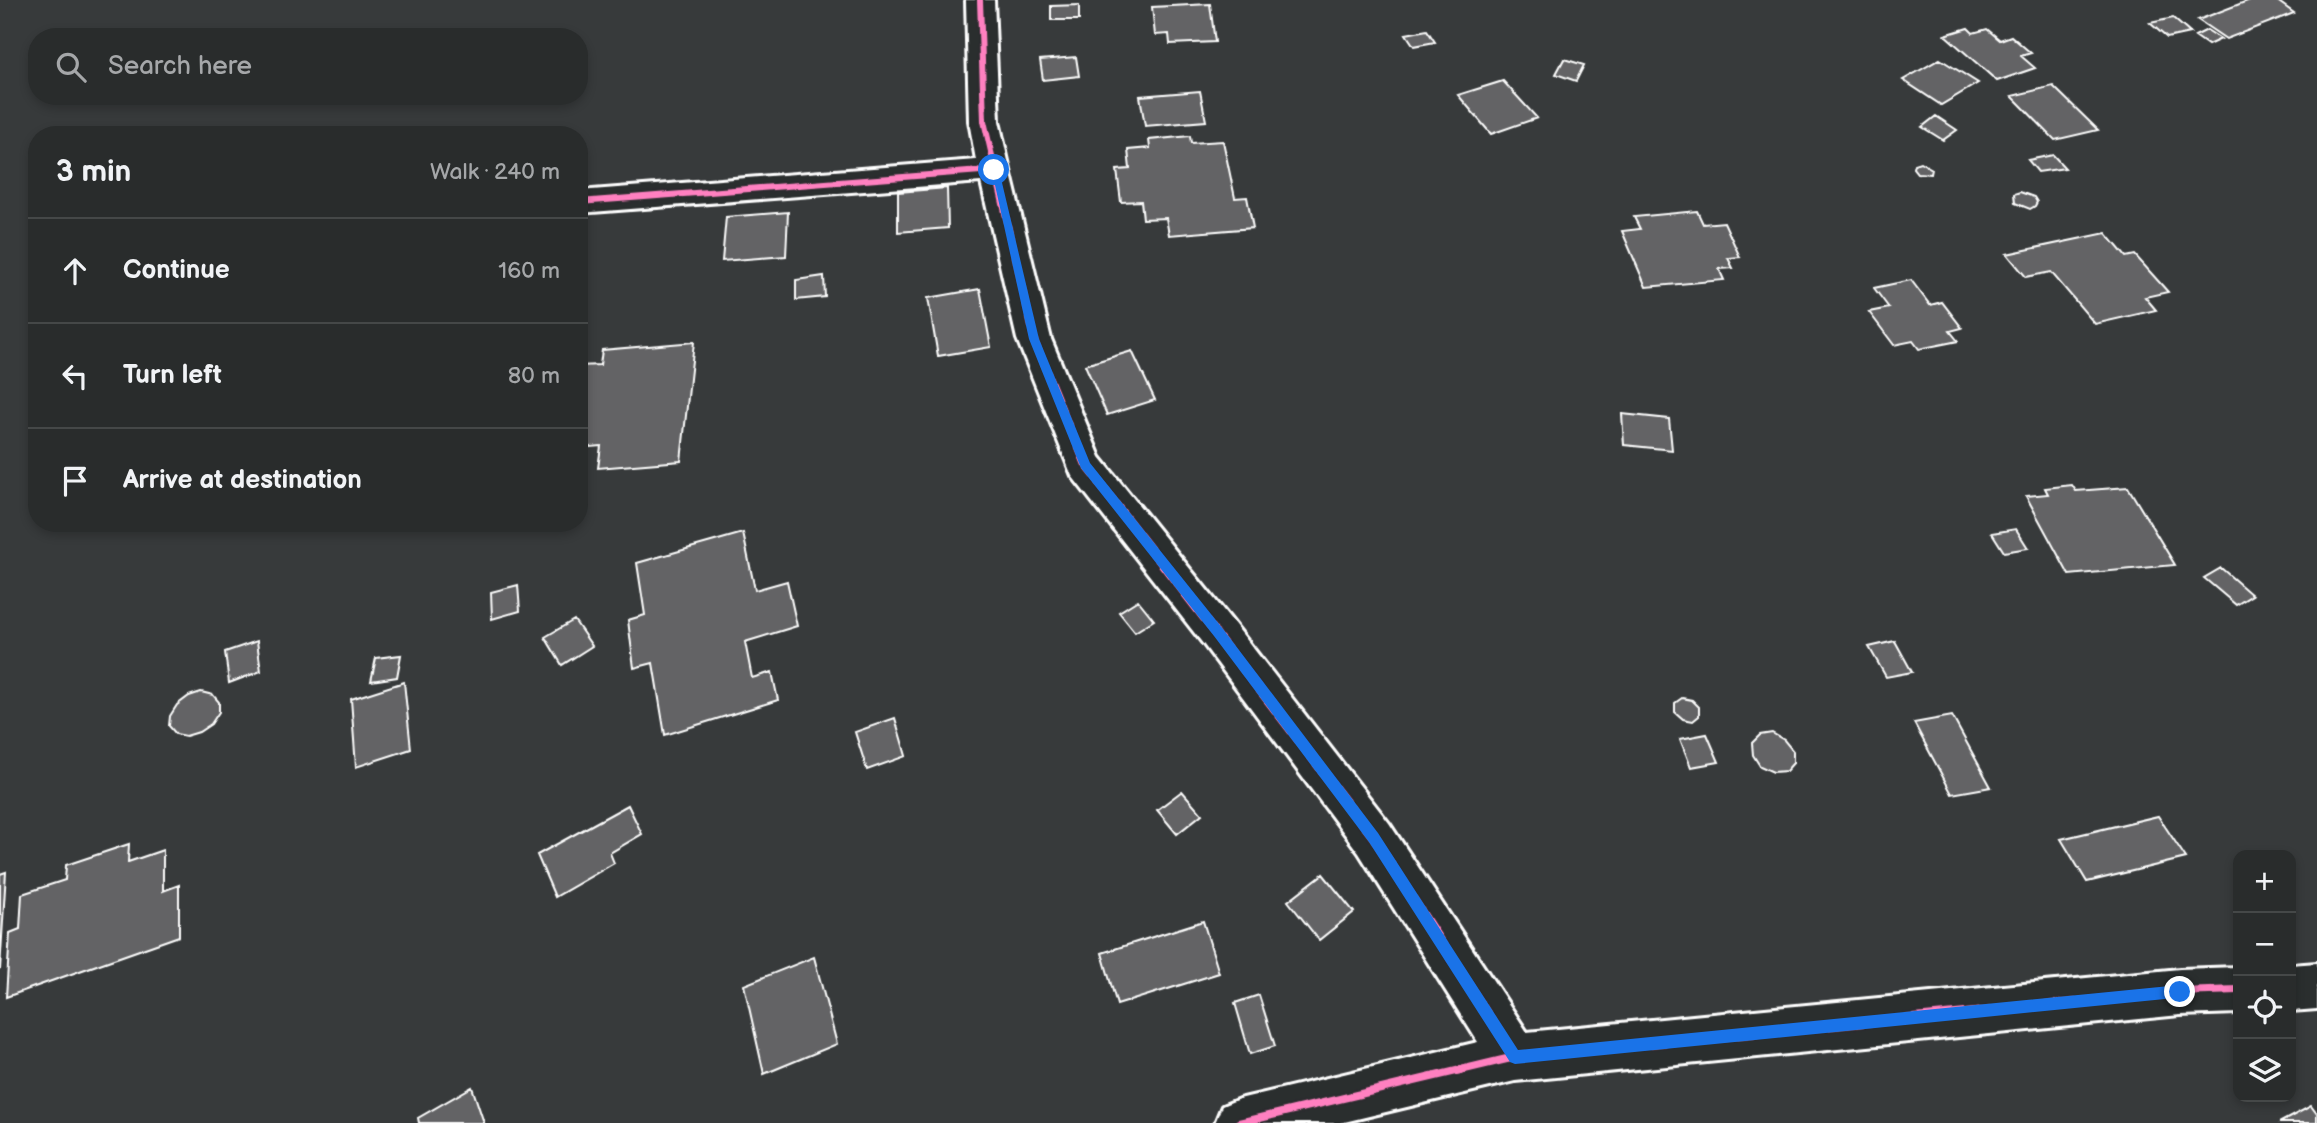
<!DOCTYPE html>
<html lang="en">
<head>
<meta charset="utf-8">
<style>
	body { margin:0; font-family:"Balsamiq Sans",sans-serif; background:#353838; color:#f1f3f6 }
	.controls { position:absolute; right:21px; bottom:21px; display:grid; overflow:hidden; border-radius:14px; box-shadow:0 4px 10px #0003 }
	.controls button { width:63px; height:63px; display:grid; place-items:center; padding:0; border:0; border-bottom:2px solid #454848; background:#292c2c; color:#f1f3f6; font:35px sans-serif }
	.stop { position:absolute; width:21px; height:21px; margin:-16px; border:5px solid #1a73e8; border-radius:50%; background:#fff }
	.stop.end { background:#1a73e8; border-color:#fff; box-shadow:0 2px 7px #0008 }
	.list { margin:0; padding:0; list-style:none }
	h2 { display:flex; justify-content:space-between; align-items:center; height:91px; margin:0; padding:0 28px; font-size:30px }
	h2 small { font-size:23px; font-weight:400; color:#a5a7a9 }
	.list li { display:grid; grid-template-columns:46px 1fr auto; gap:21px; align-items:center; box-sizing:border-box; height:105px; padding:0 28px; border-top:2px solid #454848 }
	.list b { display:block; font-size:26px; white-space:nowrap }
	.list em { font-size:23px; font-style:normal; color:#a5a7a9 }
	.icon { flex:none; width:38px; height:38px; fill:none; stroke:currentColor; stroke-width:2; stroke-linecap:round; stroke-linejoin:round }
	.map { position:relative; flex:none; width:2317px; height:1123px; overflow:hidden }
	.search { position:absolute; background:#292c2c; box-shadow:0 4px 10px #0003; left:28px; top:28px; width:560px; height:77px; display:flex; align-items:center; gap:18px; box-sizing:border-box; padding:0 24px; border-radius:28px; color:#a5a7a9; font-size:26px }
	.panel { position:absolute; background:#292c2c; box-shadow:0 4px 10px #0003; left:28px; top:126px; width:560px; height:406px; border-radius:28px }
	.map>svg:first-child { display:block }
</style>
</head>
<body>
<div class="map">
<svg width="2317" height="1123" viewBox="0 0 2317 1123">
	<rect width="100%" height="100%" fill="#373a3b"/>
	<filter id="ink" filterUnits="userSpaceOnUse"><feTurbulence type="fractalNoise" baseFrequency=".0143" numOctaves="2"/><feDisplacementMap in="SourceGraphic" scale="14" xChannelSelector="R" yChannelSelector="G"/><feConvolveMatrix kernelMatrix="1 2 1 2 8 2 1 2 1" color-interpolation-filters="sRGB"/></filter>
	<g filter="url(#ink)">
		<!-- building -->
		<path fill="#636465" stroke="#fff" stroke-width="2" d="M 2250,0 L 2276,0 L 2294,13 L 2226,39 L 2198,20 Z
			M 1210,4 L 1215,42 L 1170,44 L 1169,34 L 1155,35 L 1152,7 Z
			M 1079,5 L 1079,20 L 1051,20 L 1051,6 Z
			M 2173,18 L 2190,33 L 2167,38 L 2150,23 Z
			M 1968,28 L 1973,33 L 1987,29 L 2000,40 L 2011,36 L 2031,53 L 2021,56 L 2035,68 L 1997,81 L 1945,35 Z
			M 1427,30 L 1435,42 L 1414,46 L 1406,34 Z
			M 2207,30 L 2221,39 L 2208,45 L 2195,36 Z
			M 1076,57 L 1079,76 L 1043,80 L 1040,60 Z
			M 1564,59 L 1584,65 L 1576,81 L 1556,74 Z
			M 1940,59 L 1978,83 L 1941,105 L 1903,80 Z
			M 1503,81 L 1537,118 L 1491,134 L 1458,95 Z
			M 2053,86 L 2098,130 L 2055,140 L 2012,96 Z
			M 1200,91 L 1206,121 L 1145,126 L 1140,96 Z
			M 1936,116 L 1957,130 L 1943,140 L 1922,127 Z
			M 1190,136 L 1191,143 L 1223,141 L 1235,198 L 1247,197 L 1253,228 L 1169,235 L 1166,218 L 1143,219 L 1141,201 L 1121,202 L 1117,170 L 1130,169 L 1128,150 L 1150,148 L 1149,140 Z
			M 2053,155 L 2065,168 L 2038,172 L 2028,160 Z
			M 1920,162 L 1932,169 L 1931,174 L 1917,173 L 1913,168 L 1914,164 Z
			M 947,188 L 948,228 L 898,232 L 898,192 Z
			M 2020,192 L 2034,197 L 2037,202 L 2035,206 L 2030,209 L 2015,203 L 2014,194 Z
			M 1697,211 L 1703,224 L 1724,222 L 1740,257 L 1728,258 L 1733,268 L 1719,269 L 1724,280 L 1646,287 L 1622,231 L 1640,229 L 1634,217 Z
			M 788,212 L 786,256 L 722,261 L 726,217 Z
			M 2106,233 L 2126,257 L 2135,255 L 2168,292 L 2145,297 L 2156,310 L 2095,324 L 2051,272 L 2026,277 L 2007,254 Z
			M 824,276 L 825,297 L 796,300 L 796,280 Z
			M 1911,280 L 1930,305 L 1942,302 L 1962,328 L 1950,331 L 1958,341 L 1919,349 L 1913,341 L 1894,345 L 1869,312 L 1889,308 L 1874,288 Z
			M 980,289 L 991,347 L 938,356 L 928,298 Z
			M 694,342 L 681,461 L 598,468 L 601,446 L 579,448 L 579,366 L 600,365 L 602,350 Z
			M 1132,351 L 1155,400 L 1107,415 L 1085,365 Z
			M 1622,414 L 1669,419 L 1672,450 L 1624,445 Z
			M 2072,485 L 2076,491 L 2128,487 L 2175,565 L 2069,575 L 2026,496 L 2048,494 L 2045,488 Z
			M 2016,529 L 2028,548 L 2004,552 L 1992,533 Z
			M 743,533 L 755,590 L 787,581 L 797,626 L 745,642 L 752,678 L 772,672 L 778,700 L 665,735 L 653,663 L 634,668 L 628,620 L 645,615 L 637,563 Z
			M 2221,568 L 2252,595 L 2236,605 L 2204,578 Z
			M 518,585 L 520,611 L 492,619 L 491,592 Z
			M 1138,600 L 1154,620 L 1135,632 L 1119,612 Z
			M 574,620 L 592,646 L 562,665 L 545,637 Z
			M 257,641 L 261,671 L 229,683 L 225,652 Z
			M 1895,641 L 1912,672 L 1886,677 L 1869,647 Z
			M 401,655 L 397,677 L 371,681 L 376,658 Z
			M 404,682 L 411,749 L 356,767 L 351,699 Z
			M 201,692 L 213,695 L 219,702 L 219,712 L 211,724 L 199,732 L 186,736 L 176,734 L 169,726 L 170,716 L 177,705 L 189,696 Z
			M 1682,698 L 1692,700 L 1699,707 L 1699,716 L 1693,721 L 1683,719 L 1675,712 L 1675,703 Z
			M 1952,716 L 1991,787 L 1952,794 L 1914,723 Z
			M 895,718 L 906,756 L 867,770 L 855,732 Z
			M 1772,733 L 1784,740 L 1793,751 L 1793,763 L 1786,771 L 1773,772 L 1760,766 L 1753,755 L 1752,743 L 1760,735 Z
			M 1707,734 L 1719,762 L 1691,767 L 1680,739 Z
			M 1182,791 L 1202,814 L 1177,834 L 1157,810 Z
			M 628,805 L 642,834 L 610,853 L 614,863 L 555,897 L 537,855 Z
			M 2158,816 L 2186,858 L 2087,882 L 2061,839 Z
			M 129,844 L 128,862 L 163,850 L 163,891 L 179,885 L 179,936 L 6,997 L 10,933 L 20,929 L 22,894 L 65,880 L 66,865 Z
			M 6,872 L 0,970 L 0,874 Z
			M 1323,874 L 1354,912 L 1319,940 L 1288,901 Z
			M 1203,921 L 1219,973 L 1117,1005 L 1102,953 Z
			M 814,957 L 837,1044 L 764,1074 L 744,985 Z
			M 1259,995 L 1275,1046 L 1250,1054 L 1235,1003 Z
			M 472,1087 L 484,1123 L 419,1123 L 418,1118 Z
			M 2311,1106 L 2317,1114 L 2317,1123 L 2279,1123 Z"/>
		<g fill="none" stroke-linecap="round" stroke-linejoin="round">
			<defs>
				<path id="minor" d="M 966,0 L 994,0 L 999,121 L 1010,170 L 1051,339 L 1100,457 L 1232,621 L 1389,823 L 1527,1032 L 2180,969 L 2238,967 L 2238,1013 L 2180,1015 L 1515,1081 L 1340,1123 L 1215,1123 L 1222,1106 L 1239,1099 L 1478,1042 L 1359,853 L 1204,645 L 1072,476 L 1017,339 L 981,182 L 579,213 L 579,191 L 976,160 L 969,121 Z
					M 2317,963 L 2317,1009 L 2291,1011 L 2291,965 Z"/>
			</defs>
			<!-- minor casing -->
			<use href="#minor" stroke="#fff" stroke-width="6"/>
			<!-- minor -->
			<use href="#minor" fill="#2a2d2e" fill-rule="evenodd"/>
			<defs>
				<path id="cycleway-far1" d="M 980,0 L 984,121 L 1034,339 L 1085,465 L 1102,486
					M 579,202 L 994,170"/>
				<path id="cycleway" d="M 1100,484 L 1374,838 L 1515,1057
					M 1239,1123 L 1515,1057 L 2180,992 L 2238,990"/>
			</defs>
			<!-- cycleway-far1 casing -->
			<use href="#cycleway-far1" stroke="#2a2d2e" stroke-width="10"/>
			<!-- cycleway casing -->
			<use href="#cycleway" stroke="#2a2d2e" stroke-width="12"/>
			<!-- cycleway-far1 -->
			<use href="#cycleway-far1" stroke="#ff80c0" stroke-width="6"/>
			<!-- cycleway -->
			<use href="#cycleway" stroke="#ff80c0" stroke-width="8"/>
		</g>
	</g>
	<!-- route -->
	<path fill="#1a73e8" d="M 991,167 L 999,170 L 1039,339 L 1090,463 L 1223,629 L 1378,833 L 1518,1050 L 2180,985 L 2185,987 L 2185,997 L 1515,1064 L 1510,1062 L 1369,842 L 1214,636 L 1081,468 L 1029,339 Z"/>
</svg>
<div class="controls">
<button>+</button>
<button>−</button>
<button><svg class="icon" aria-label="locate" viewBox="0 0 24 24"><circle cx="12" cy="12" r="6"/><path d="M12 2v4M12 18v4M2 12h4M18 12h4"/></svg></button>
<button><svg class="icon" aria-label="layers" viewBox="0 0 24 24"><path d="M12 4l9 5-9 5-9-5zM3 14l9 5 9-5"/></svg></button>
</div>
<div class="stop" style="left:994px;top:170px"></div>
<div class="stop end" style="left:2180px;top:992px"></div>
<div class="search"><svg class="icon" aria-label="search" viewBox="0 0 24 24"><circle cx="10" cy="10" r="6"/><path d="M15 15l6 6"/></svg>Search here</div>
<section class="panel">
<h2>3 min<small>Walk · 240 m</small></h2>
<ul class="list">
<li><svg class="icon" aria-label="ahead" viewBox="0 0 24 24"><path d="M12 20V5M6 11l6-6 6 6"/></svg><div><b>Continue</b></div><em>160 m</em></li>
<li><svg class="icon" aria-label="left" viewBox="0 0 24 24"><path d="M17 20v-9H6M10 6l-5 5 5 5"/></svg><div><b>Turn left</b></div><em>80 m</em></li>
<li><svg class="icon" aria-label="arrive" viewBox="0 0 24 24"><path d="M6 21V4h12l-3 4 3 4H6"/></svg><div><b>Arrive at destination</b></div></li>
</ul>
</section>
</div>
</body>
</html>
